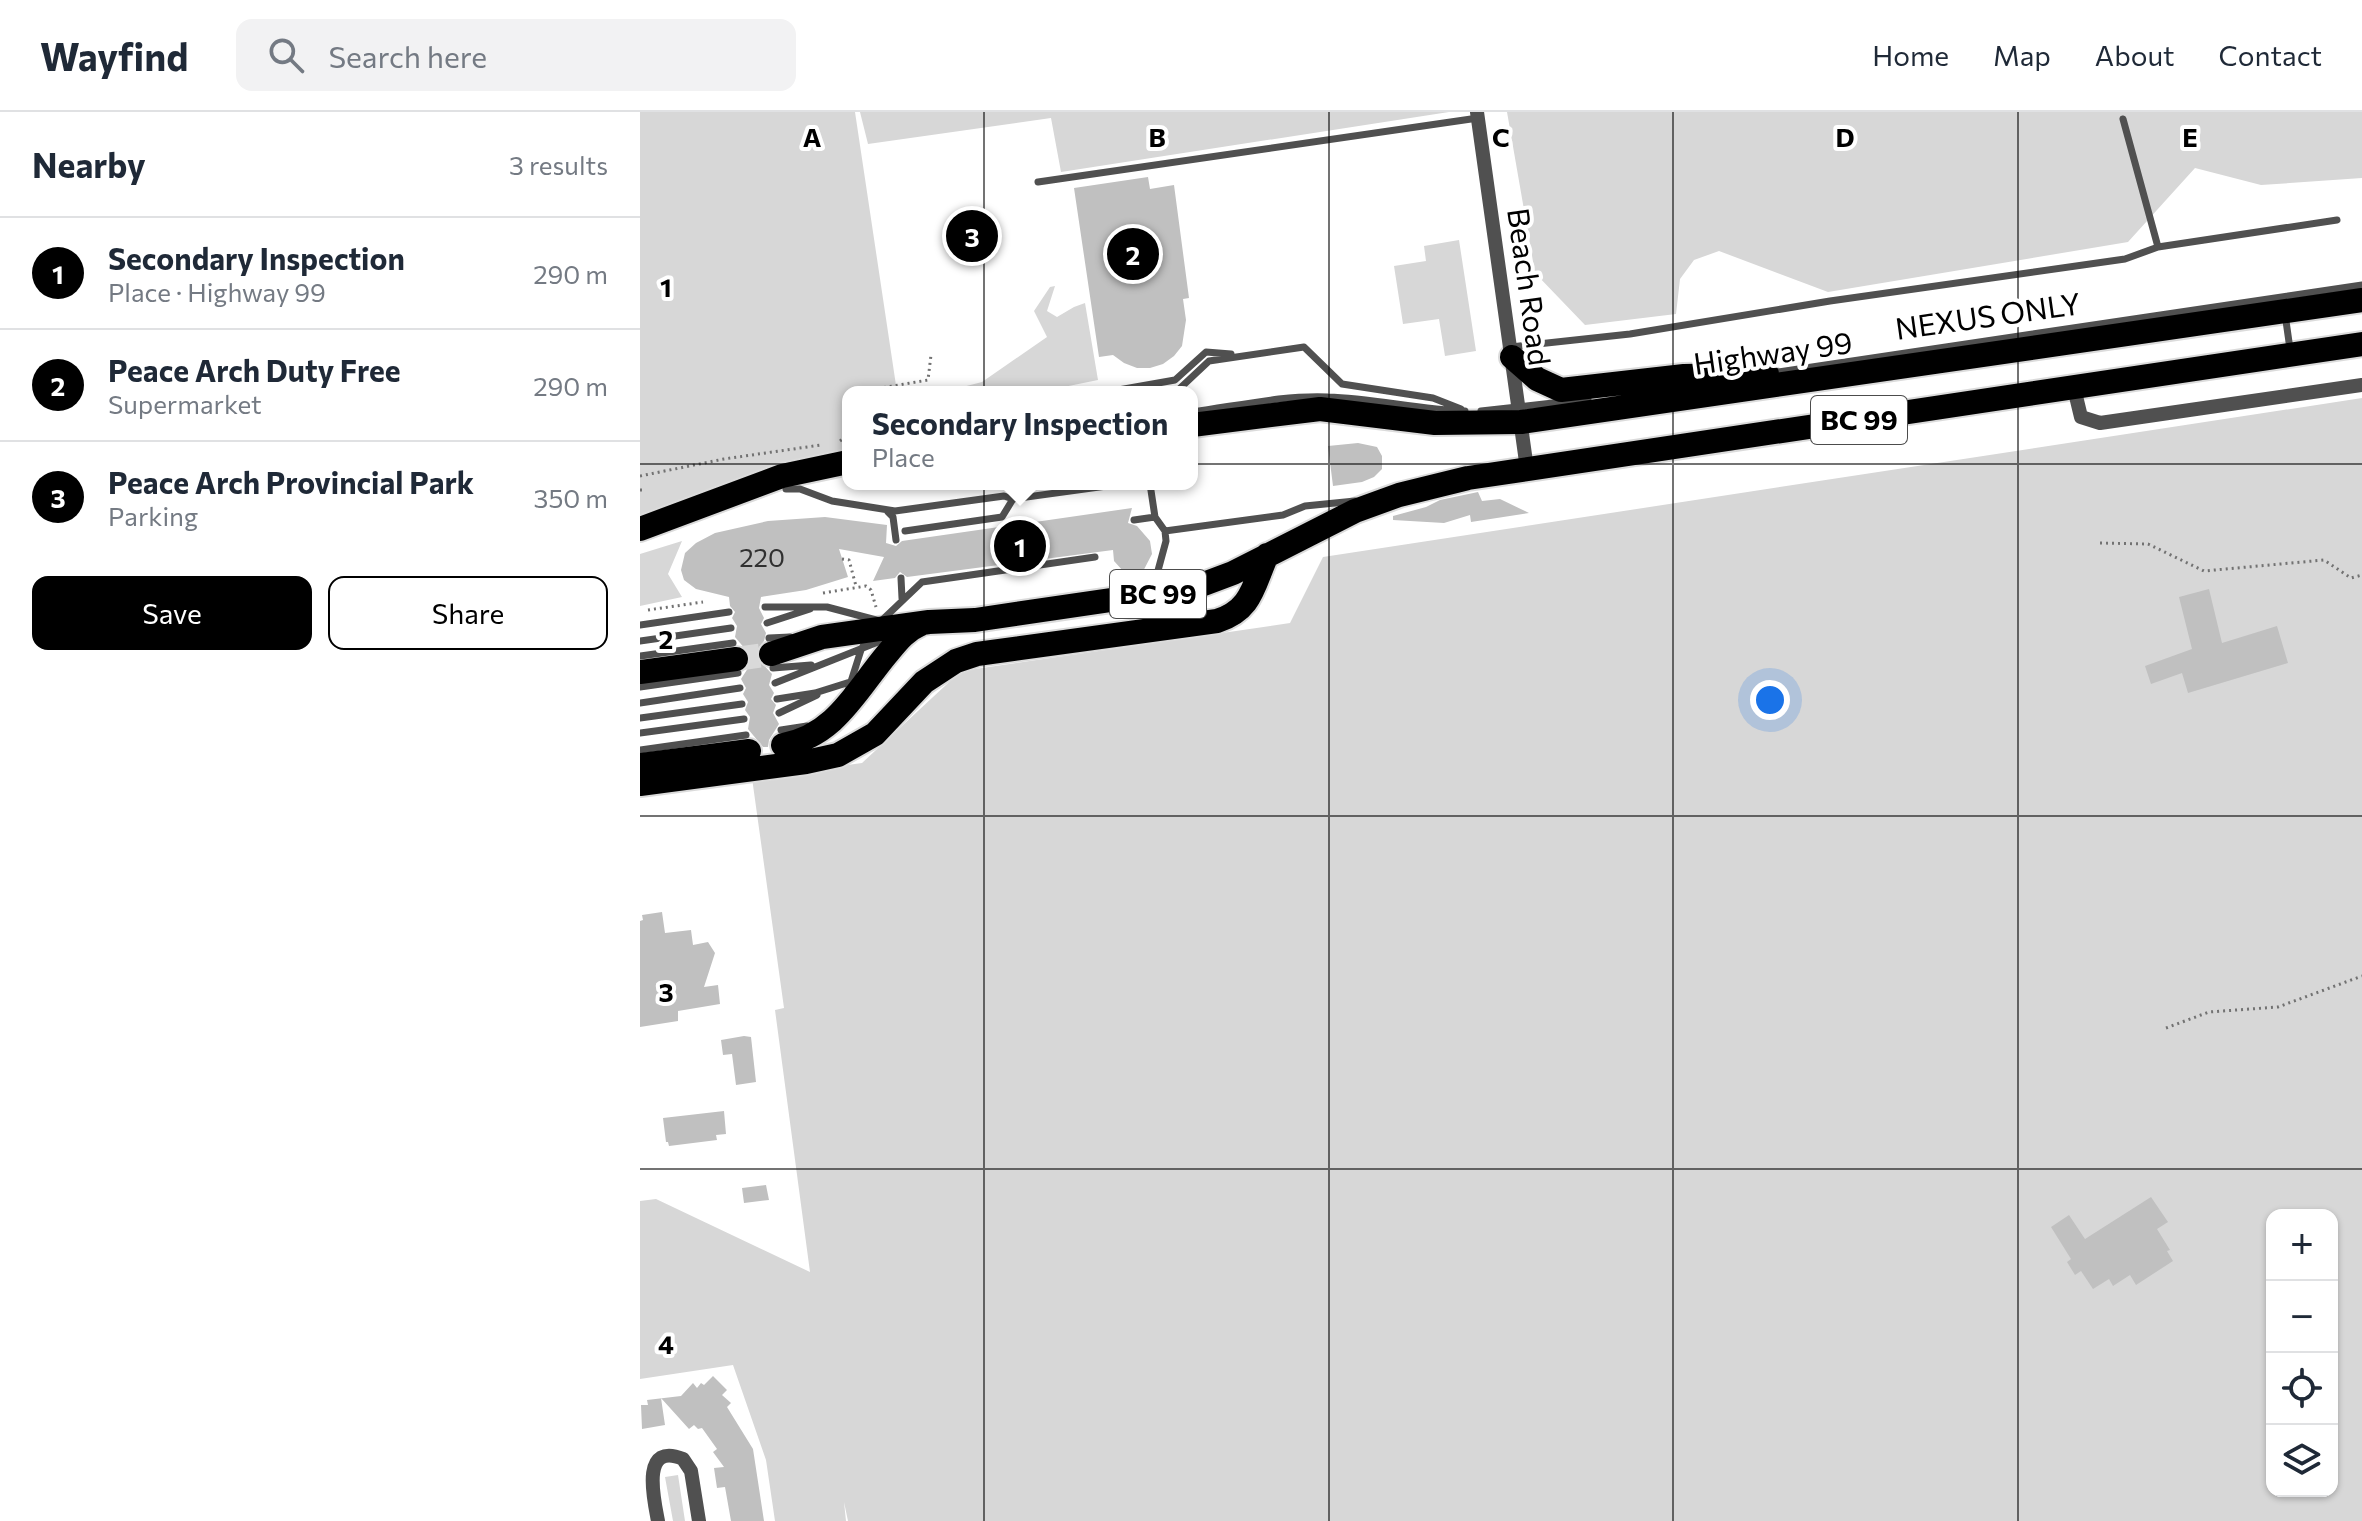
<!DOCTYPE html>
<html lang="en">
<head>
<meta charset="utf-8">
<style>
	body { margin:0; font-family:Commissioner,sans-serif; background:#f2f2f3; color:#1f2937 }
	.controls { position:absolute; right:24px; bottom:24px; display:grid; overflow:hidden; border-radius:16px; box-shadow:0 2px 6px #0004 }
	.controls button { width:72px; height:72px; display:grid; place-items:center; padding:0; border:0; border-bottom:2px solid #e0e1e3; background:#fff; color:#1f2937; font:40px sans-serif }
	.you { position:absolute; left:1130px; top:588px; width:28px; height:28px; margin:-20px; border:6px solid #fff; border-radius:50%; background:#1a73e8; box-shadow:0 0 0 12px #1a73e833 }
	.badge { display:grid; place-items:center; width:52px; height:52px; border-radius:50%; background:#000; color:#fff; font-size:26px; font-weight:700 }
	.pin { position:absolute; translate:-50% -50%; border:4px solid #fff; box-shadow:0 2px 8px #0006 }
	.popup { position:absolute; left:202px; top:274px; width:356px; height:104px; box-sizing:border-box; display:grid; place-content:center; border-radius:16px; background:#fff; filter:drop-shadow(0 2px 6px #0005); font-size:26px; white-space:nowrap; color:#747a83 }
	.popup b { font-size:30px; color:#1f2937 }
	.popup::after { content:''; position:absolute; left:50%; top:100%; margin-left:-16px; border:16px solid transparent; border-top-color:#fff }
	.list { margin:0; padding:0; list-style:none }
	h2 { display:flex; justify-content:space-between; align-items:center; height:104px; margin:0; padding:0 32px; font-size:34px }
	h2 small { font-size:26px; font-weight:400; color:#747a83 }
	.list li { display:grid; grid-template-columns:52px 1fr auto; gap:24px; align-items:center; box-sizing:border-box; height:112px; padding:0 32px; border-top:2px solid #e0e1e3 }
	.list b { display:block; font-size:30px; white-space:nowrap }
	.list p { margin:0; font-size:26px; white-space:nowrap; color:#747a83 }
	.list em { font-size:26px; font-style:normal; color:#747a83 }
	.actions { display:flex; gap:16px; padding:24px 32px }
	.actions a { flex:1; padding:18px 0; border:2px solid #000; border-radius:16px; text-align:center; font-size:28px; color:#000 }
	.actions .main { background:#000; color:#fff }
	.icon { flex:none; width:44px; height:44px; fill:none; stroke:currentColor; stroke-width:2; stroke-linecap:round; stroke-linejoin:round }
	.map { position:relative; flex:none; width:1722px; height:1409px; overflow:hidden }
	header { display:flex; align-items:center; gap:48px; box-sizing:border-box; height:112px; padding:0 40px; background:#fff; border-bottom:2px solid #e0e1e3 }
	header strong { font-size:38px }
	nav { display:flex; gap:44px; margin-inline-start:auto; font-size:28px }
	.search { width:560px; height:72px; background:#f2f2f3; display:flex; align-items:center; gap:20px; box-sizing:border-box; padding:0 28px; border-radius:16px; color:#747a83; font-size:30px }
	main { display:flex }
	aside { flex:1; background:#fff }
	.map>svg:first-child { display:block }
</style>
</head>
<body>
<header>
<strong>Wayfind</strong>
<div class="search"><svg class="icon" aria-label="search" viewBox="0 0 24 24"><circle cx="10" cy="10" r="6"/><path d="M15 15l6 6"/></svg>Search here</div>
<nav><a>Home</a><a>Map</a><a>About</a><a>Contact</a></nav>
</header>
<main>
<aside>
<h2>Nearby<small>3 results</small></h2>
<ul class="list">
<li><span class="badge">1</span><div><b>Secondary Inspection</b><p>Place · Highway 99</p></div><em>290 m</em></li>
<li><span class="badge">2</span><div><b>Peace Arch Duty Free</b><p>Supermarket</p></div><em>290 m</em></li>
<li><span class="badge">3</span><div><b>Peace Arch Provincial Park</b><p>Parking</p></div><em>350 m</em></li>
</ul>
<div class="actions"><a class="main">Save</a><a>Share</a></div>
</aside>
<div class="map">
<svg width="1722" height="1409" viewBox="0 0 1722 1409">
	<rect width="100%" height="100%" fill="#fff"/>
	<!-- green -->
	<path fill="#d7d7d7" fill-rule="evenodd" d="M 0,0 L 215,0 L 257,280 L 208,280 L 208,345 L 0,411 Z
		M 220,0 L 809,0 L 421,60 L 411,6 L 228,32 Z
		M 867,0 L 1722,0 L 1722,66 L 1621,73 L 1555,56 L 1488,130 L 1188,180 L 1079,139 L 1054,148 L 1040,167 L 1036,202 L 945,213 L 895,161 Z
		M 819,128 L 836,239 L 805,244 L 799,207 L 763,212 L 754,154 L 786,149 L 784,134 Z
		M 415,174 L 407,199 L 417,205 L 434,195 L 445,191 L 458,268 L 399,280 L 312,280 L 311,278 L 342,270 L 407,225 L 394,199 L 410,175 Z
		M 1722,286 L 1722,1409 L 208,1409 L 204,1390 L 206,1409 L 135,1409 L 126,1348 L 93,1253 L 0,1267 L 0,1089 L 16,1087 L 170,1160 L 135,898 L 144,896 L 112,666 L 222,651 L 321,559 L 650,511 L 683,445 ZM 1632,1103 L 1692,1103 L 1692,1379 L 1632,1379 Z
		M 42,429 L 28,462 L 42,485 L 0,494 L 0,442 Z
		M 38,1363 L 45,1409 L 33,1409 L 25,1365 Z"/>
	<!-- building -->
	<path fill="#c0c0c0" d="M 508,65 L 510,77 L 534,73 L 549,186 L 543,187 L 546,208 L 542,234 L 534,244 L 523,252 L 510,256 L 497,256 L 484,251 L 473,243 L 459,245 L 434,76 Z
		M 718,331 L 737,335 L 742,344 L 742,357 L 734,365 L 722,370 L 693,374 L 688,334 Z
		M 838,380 L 842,389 L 860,387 L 889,401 L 831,410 L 830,403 L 804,411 L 753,408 L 753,404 L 786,395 L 800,388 Z
		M 492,396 L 488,411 L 497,414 L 510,429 L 512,442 L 498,469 L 493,470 L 474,449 L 473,438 L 267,465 L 260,460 L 255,466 L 233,469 L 244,445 L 199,437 L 208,465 L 166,478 L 121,485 L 119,496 L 124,506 L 121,512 L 126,521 L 124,529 L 117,538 L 117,546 L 132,562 L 129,573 L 134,581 L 131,587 L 136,593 L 133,601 L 139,612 L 129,628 L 128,635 L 123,635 L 108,617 L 110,605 L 105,598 L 108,590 L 103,582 L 106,576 L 101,567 L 110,553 L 111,544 L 95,525 L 97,514 L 92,506 L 95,500 L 90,494 L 89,485 L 56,477 L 44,468 L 41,458 L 45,441 L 56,431 L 75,421 L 128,409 L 185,405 L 247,413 L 246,431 L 256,434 L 262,429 Z
		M 1569,477 L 1582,531 L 1637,514 L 1648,551 L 1548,581 L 1542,561 L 1511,572 L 1505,554 L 1552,537 L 1539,485 Z
		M 22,800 L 25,821 L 51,818 L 53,833 L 68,830 L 75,841 L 64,875 L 78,873 L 80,892 L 38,899 L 38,909 L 0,915 L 0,809 L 3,808 L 2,803 Z
		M 104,924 L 111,925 L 116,970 L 96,973 L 92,942 L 83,943 L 81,928 Z
		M 84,999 L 86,1022 L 76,1023 L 77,1028 L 29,1034 L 28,1030 L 26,1030 L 23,1006 Z
		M 126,1073 L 129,1088 L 104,1091 L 102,1076 Z
		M 1511,1085 L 1528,1110 L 1517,1117 L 1530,1138 L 1527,1139 L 1533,1149 L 1496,1173 L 1490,1163 L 1473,1174 L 1469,1167 L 1453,1177 L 1441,1159 L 1435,1163 L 1427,1150 L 1431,1147 L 1411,1115 L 1429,1103 L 1445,1127 Z
		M 73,1264 L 87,1278 L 82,1283 L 91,1291 L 87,1295 L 113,1337 L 124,1409 L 91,1409 L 85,1375 L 77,1376 L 74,1356 L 84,1355 L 73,1340 L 77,1337 L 62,1316 L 58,1317 L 54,1313 L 49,1317 L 21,1286 L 25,1313 L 2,1317 L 1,1293 L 8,1293 L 7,1288 L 41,1284 L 53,1271 L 57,1276 L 61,1271 L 64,1273 Z"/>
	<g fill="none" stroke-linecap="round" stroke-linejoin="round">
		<!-- highway-tunnel -->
		<path stroke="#d9d9d9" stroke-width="24" stroke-dasharray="24 12" stroke-linecap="butt" d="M 96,547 L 131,542"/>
		<defs>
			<path id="highway" d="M 872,245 L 897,267 L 921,278 L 1044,264 L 1127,262
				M 552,313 L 680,297 L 795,311 L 881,310 L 1722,188
				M 0,417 L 142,364 L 208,350
				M 131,542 L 182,525 L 289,510 L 335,508 L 553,476 L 593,461 L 715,399 L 759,383 L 828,366 L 1722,232
				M 0,560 L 96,547
				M 143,633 C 195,624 216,579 247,542 C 257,530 265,519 279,513
				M 0,653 L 109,639
				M 0,672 L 166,650 L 198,643 L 235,622 L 284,570 L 316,549 L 337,542 L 577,509 C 612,498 613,474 627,443"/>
		</defs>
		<!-- highway casing -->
		<use href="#highway" stroke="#dbdbdb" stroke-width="28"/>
		<!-- path -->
		<path stroke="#727272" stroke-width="3" stroke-dasharray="2 4" stroke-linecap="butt" d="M 235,280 L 235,277 L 288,268 L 291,243
			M 200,329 L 208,323
			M 0,364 L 84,347 L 181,333
			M 0,378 L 2,378
			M 1460,431 L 1508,432 L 1564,459 L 1684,448 L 1711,466 L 1722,463
			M 202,447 L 209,448 L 216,474
			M 183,481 L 226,474 L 231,478 L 236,495
			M 8,498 L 63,490
			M 1526,916 L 1569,900 L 1638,895 L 1722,864"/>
		<!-- lane -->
		<path stroke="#505050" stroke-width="7" d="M 1483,7 L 1518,135
			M 398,70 L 838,6
			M 1645,202 L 1650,237
			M 871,235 L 990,222 L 1190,189 L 1485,147 L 1518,135 L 1697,108
			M 1131,261 L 1722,173
			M 467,280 L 535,268 L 566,240 L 591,242
			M 536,280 L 569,249 L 664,235 L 702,272 L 793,286 L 821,297
			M 841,299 L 948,287
			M 552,300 C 597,294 643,283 688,285 C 734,286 779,298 825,299
			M 510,372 L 515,405 L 525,419 L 526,429 L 513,477
			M 146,377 L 160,377 L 192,389 L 255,399 L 364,384 L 373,387 L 481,372
			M 248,400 L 253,405 L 256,428
			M 494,408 L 515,405
			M 265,419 L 362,405 L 373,387
			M 525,419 L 643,403 L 665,394 L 715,389
			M 261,466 L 262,486
			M 125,495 L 187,495 L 240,509
			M 127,511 L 170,497
			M 239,511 L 282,470 L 455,445
			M 0,513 L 89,500
			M 129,526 L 150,525
			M 0,529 L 91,516
			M 0,544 L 93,531
			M 133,556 L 171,553
			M 135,571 L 248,526
			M 0,575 L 98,561
			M 207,582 L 221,538 L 229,523
			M 137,587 L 175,581 L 210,570
			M 0,591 L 100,576
			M 139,601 L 177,583
			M 0,606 L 102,592
			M 141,618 L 167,614
			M 0,621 L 104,607
			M 0,638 L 106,623"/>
		<!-- street -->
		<path stroke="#505050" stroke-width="14" d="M 837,0 L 887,357
			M 1434,276 L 1441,305 L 1460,311 L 1722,273
			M 18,1409 C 14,1388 0,1329 43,1347 L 51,1359 L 59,1409"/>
		<!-- highway -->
		<use href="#highway" stroke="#000" stroke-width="24"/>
	</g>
	<!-- grid -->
	<path fill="none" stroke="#000" stroke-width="2" stroke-opacity="0.55" d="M 344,0 L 344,1409M 689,0 L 689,1409M 1033,0 L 1033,1409M 1378,0 L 1378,1409M 0,352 L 1722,352M 0,704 L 1722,704M 0,1057 L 1722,1057"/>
	<g text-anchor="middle" stroke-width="8" stroke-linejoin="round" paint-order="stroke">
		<!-- number labels -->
		<g font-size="26" fill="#303030">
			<text x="122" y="455">220</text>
		</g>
		<!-- shield labels -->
		<g fill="#fff" stroke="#4c4c4c" stroke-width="2">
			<rect x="1171" y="284" width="96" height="48" rx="6"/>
			<rect x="470" y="458" width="96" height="48" rx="6"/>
		</g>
		<g font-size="28" font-weight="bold" fill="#000">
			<text x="1219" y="318">BC 99</text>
			<text x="518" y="492">BC 99</text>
		</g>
		<!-- street labels -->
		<g font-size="30" fill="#000" stroke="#fff">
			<text transform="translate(888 175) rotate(82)" y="10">Beach Road</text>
			<text transform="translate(1348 205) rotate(-8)" y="10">NEXUS ONLY</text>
			<text transform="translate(1133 242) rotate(-8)" y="10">Highway 99</text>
		</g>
	</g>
	<g font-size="26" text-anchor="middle" font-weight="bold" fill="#000" stroke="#fff" stroke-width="8" stroke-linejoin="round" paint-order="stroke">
		<text x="172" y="35">A</text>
		<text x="517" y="35">B</text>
		<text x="861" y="35">C</text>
		<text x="1205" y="35">D</text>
		<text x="1550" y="35">E</text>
		<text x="26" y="185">1</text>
		<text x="26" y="537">2</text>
		<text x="26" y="890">3</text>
		<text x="26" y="1242">4</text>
	</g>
</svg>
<div class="controls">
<button>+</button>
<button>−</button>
<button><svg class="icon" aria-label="locate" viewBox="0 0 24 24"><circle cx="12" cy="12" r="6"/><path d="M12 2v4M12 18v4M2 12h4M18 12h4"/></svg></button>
<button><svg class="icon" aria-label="layers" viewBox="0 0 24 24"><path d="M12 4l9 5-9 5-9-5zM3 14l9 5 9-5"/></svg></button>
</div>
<div class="you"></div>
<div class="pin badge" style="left:380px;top:434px">1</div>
<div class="popup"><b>Secondary Inspection</b>Place</div>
<div class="pin badge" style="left:493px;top:142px">2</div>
<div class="pin badge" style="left:332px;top:124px">3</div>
</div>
</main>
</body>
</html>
